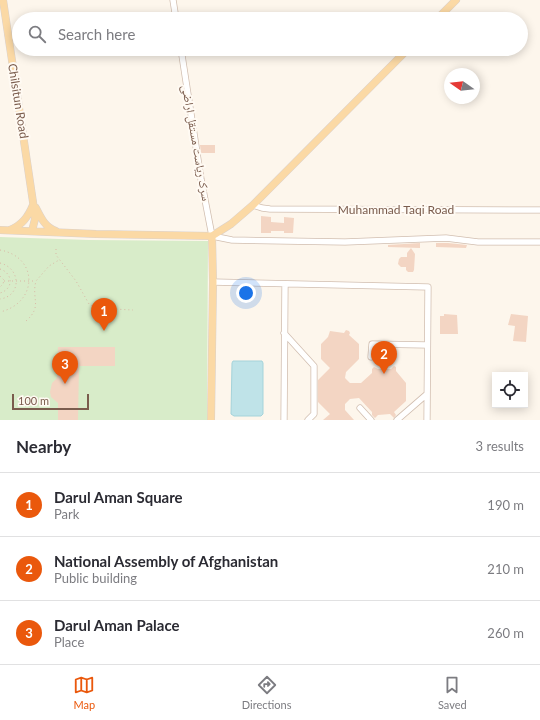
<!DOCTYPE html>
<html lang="en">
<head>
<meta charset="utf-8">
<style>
	body { margin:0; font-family:Lato,"Noto Naskh Arabic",sans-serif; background:#f2f2f3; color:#2b2b33 }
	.controls { position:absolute; right:12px; bottom:12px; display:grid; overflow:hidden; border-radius:0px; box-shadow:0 2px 10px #0003 }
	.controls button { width:36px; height:36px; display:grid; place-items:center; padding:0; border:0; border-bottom:1px solid #e1e1e2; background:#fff; color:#2b2b33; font:20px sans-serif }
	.compass { position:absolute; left:444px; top:68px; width:36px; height:36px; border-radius:50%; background:#fff; box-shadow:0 2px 10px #0003; rotate:284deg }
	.scale { position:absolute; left:12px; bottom:10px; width:77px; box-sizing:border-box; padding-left:4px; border:2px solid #7a5c4d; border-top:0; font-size:11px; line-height:14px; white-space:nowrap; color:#7a5c4d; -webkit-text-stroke:3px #fffaf3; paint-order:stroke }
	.you { position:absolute; left:246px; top:293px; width:14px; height:14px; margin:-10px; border:3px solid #fff; border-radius:50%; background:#1a73e8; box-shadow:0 0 0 6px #1a73e833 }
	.badge { display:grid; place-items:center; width:26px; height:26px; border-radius:50%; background:#ea580c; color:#fff; font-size:13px; font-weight:700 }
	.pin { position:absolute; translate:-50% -33px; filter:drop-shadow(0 1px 2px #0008) }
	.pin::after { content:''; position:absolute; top:21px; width:14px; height:12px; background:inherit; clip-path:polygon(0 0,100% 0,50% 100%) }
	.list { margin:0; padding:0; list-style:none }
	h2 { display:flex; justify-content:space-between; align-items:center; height:52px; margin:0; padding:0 16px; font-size:17px }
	h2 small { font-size:13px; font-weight:400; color:#7c7c81 }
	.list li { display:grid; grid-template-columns:26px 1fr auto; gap:12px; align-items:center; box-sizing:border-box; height:64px; padding:0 16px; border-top:1px solid #e1e1e2 }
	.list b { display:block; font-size:15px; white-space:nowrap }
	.list p { margin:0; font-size:13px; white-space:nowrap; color:#7c7c81 }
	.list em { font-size:13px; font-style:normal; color:#7c7c81 }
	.icon { flex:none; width:22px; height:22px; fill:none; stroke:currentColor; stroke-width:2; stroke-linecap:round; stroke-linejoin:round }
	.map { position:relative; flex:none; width:540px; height:420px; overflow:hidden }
	.search { position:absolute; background:#fff; box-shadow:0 2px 10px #0003; left:12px; right:12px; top:12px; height:44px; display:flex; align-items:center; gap:10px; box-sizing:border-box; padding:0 14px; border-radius:22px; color:#7c7c81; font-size:15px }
	.sheet { height:244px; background:#fff }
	nav { display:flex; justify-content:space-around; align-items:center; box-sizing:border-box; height:56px; border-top:1px solid #e1e1e2; background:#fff; font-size:11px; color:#7c7c81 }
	nav a { display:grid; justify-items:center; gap:2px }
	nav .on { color:#ea580c }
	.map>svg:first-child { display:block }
</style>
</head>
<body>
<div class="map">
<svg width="540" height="420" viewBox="0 0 540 420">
	<rect width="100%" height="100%" fill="#fdf6ec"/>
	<!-- green -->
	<path fill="#d8ecc9" d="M 0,237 L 89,240 L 208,241 L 207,420 L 0,420 Z"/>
	<!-- water -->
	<path fill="#bfe3e8" stroke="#a5d3da" d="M 233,361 L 262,361 L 263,363 L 263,414 L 261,416 L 234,416 L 231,414 L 232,363 Z"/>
	<!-- building -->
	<path fill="#f3d5c3" d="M 200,145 L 215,145 L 215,153 L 201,153 Z
		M 261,216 L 271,217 L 271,222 L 284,223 L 284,217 L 294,218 L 293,233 L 284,233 L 284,231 L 271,231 L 271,233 L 261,233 Z
		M 420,243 L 420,248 L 388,247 L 388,245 Z
		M 436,243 L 448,243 L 467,245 L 466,248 L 436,247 Z
		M 411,248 L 415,254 L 414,270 L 413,272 L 408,272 L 406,270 L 406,267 L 401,267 L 398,264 L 399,259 L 401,257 L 407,257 L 407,253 Z
		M 444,314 L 457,315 L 458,334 L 440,334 L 440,316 L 444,316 Z
		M 511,314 L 528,316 L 526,342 L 513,341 L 515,326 L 508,325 Z
		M 346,330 L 349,331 L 350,333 L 349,335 L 359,344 L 359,359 L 346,372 L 345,378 L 350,383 L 361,383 L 372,373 L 372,369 L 374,367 L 378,369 L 391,369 L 394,366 L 396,367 L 396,371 L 406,383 L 406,401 L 394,412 L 396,415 L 394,418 L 390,414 L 378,415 L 375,418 L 372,415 L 372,412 L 359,398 L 350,399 L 345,404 L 345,410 L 354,420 L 323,420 L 330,414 L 318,402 L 318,380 L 330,368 L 321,359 L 321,344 L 328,337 L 330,331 L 344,333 Z
		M 58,347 L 115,347 L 115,366 L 79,366 L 78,420 L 58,420 L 58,403 L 51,397 L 50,392 L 52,383 L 57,378 Z"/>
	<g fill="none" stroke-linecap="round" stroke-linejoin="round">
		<defs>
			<path id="minor" d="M 173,0 L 176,19
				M 181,49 L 201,179 L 212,236 L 232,240 L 345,242 L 446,238 L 478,242 L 540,242
				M 253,205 L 262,208 L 270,209 L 540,210
				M 213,282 L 428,287 L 427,420
				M 284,333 L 314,366 L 314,414 L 308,420
				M 371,357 L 372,344 L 427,345
				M 360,408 L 371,420
				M 284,420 L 285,284
				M 397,420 L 427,394"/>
			<path id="major" d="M 3,0 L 33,202 L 35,219 L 32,231
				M 437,19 L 456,0
				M 36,208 C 41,218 45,227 56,231
				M 0,230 L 96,234 L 212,236 L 231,224 L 253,205 L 408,49
				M 10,230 C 22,225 28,217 33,205
				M 211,420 L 213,282 L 212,236"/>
		</defs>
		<!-- minor casing -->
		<use href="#minor" stroke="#d1beb0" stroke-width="7"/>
		<!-- major casing -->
		<use href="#major" stroke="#dad1cd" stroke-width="8"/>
		<!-- path -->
		<path stroke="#d9b8a5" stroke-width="1" stroke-dasharray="1 3" stroke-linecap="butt" d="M 56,249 L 56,255 L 76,281 L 89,304 L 103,313 L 113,309 L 133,310
			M 0,250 C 39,257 38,303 0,312
			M 0,263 C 21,268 22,296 0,299
			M 0,269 C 13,273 14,289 0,293
			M 0,276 L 4,280 L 3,284 L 0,287
			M 4,281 L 35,281
			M 26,321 C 43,306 31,299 36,281 L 49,266 L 59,260"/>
		<!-- minor -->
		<use href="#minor" stroke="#fff" stroke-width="5.5"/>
		<!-- major -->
		<use href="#major" stroke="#fbd9a5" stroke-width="7"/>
	</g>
	<g text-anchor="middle" stroke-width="4" stroke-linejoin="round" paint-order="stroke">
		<!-- street labels -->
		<g font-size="12" fill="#7a5c4d" stroke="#fffaf3">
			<text transform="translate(18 101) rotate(81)" y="4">Chilsitun Road</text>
			<text transform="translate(196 143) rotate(80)" y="4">سرک ریاست مستقل اراضی</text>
			<text x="396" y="214">Muhammad Taqi Road</text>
		</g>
	</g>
</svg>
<div class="controls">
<button><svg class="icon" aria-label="locate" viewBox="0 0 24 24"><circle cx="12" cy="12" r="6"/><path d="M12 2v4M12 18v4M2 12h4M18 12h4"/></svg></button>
</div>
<svg class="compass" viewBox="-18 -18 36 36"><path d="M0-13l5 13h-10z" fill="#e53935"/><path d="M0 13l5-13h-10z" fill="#7c7c81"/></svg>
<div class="scale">100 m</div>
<div class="you"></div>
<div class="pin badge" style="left:104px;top:331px">1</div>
<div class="pin badge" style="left:384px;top:374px">2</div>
<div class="pin badge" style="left:65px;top:384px">3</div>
<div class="search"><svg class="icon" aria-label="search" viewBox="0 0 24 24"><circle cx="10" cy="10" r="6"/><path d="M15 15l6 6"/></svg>Search here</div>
</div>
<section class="sheet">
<h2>Nearby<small>3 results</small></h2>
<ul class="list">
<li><span class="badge">1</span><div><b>Darul Aman Square</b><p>Park</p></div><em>190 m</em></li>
<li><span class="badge">2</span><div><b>National Assembly of Afghanistan</b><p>Public building</p></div><em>210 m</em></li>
<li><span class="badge">3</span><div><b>Darul Aman Palace</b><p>Place</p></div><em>260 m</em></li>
</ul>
</section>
<nav>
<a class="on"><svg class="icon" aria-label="map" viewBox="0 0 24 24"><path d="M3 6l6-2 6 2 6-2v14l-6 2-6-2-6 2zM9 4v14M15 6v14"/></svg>Map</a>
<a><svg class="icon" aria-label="directions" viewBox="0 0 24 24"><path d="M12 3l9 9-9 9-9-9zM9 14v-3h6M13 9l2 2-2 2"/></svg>Directions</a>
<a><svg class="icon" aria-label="saved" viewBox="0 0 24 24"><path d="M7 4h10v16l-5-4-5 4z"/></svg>Saved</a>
</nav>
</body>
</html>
